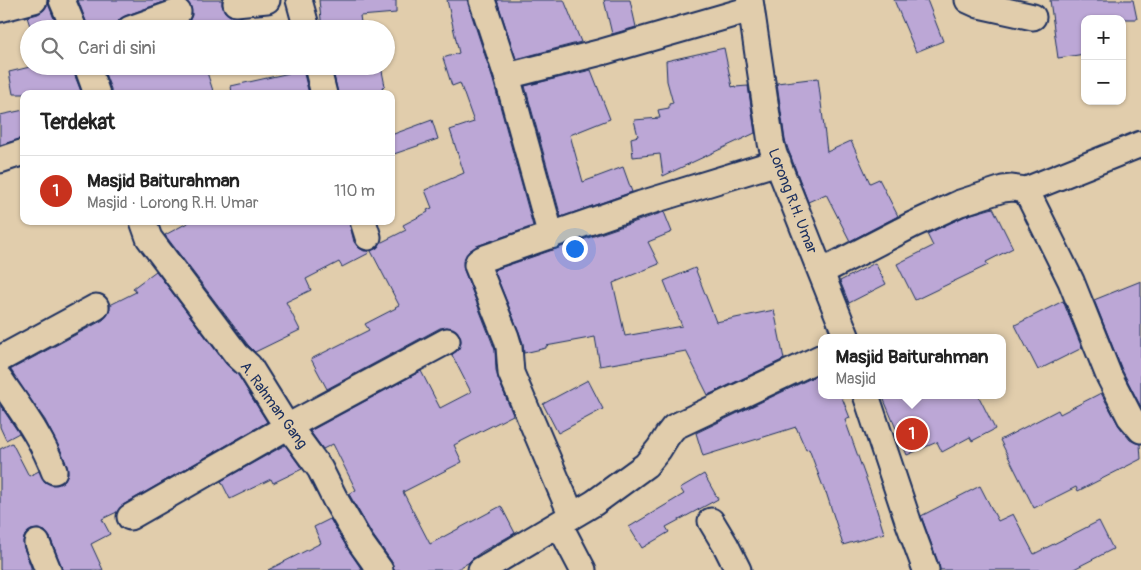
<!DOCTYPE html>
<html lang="id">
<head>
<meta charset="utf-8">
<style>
	body { margin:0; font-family:Pangolin,sans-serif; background:#f2f2f2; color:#222 }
	.controls { position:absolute; right:15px; top:15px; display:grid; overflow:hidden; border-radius:10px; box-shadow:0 1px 4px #0004 }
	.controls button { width:45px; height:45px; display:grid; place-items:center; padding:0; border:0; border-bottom:1px solid #e0e0e0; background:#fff; color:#222; font:25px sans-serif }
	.you { position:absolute; left:574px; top:248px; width:18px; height:18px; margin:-12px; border:4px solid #fff; border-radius:50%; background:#1a73e8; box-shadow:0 0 0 8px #1a73e833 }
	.badge { display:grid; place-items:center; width:32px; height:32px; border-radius:50%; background:#c8321e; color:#fff; font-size:16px; font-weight:700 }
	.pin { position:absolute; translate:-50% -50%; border:2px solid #fff; box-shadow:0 1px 5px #0006 }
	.popup { position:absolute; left:818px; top:334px; width:188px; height:65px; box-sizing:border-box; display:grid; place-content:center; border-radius:10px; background:#fff; filter:drop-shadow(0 1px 4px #0005); font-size:16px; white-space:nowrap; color:#767676 }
	.popup b { font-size:19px; color:#222 }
	.popup::after { content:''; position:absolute; left:50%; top:100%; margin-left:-10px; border:10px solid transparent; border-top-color:#fff }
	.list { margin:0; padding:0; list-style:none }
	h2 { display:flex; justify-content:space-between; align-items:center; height:65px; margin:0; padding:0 20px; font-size:21px }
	h2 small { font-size:16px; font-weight:400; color:#767676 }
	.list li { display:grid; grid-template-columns:32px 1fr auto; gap:15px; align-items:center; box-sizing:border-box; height:70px; padding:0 20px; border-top:1px solid #e0e0e0 }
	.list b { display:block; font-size:19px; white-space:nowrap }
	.list p { margin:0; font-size:16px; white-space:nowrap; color:#767676 }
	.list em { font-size:16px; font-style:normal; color:#767676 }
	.icon { flex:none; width:28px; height:28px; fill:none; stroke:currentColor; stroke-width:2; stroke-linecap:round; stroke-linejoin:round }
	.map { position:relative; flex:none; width:1141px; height:570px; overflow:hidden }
	.search { position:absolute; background:#fff; box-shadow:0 1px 4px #0004; left:20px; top:20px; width:375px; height:55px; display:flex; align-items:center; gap:12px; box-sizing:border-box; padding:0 18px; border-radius:28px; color:#767676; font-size:19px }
	.panel { position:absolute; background:#fff; box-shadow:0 1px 4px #0004; left:20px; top:90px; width:375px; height:135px; border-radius:10px }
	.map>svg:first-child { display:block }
</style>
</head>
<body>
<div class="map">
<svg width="1141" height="570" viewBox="0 0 1141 570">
	<rect width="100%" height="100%" fill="#e1cdac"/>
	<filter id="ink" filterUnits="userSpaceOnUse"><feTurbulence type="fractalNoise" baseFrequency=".02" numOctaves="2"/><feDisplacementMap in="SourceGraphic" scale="10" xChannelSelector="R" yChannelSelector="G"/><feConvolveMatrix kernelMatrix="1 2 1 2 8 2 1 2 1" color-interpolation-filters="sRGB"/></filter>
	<g filter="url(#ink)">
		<!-- building -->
		<path fill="#bca7d6" stroke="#1b2f5e" d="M 48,0 L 49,6 L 58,29 L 31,29 L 27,17 L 38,14 L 44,10 L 48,4 Z
			M 78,0 L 169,0 L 125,16 L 119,20 L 116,29 L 88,29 L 87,24 Z
			M 185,0 L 222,0 L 222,5 L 225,12 L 231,16 L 241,17 L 242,29 L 174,29 L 183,26 L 189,22 L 192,15 L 191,7 Z
			M 319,0 L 396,0 L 396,13 L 360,16 L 362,29 L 322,29 Z
			M 447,0 L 468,0 L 468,4 L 493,80 L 533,226 L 477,246 L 469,251 L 463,261 L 464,270 L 495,350 L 496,370 L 498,378 L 513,415 L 454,445 L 462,462 L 403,492 L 430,544 L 501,506 L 515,533 L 483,551 L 473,558 L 468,563 L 455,570 L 394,570 L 392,562 L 372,534 L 349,494 L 356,490 L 333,444 L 323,449 L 310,431 L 421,371 L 440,408 L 471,392 L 452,355 L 459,348 L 461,341 L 460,335 L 454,329 L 447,327 L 440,328 L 327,389 L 311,359 L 369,330 L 365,324 L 396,308 L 395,307 L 399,305 L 371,251 L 378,247 L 380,243 L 406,230 L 403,225 L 428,212 L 427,210 L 432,208 L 425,190 L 464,173 L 450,130 L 474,122 L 460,83 L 452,86 L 443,58 L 459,53 Z
			M 497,0 L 564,0 L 581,42 L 516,59 Z
			M 604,0 L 630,0 L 636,27 L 612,34 Z
			M 894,0 L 927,0 L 943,41 L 916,52 Z
			M 1050,0 L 1133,0 L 1137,19 L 1085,19 L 1085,54 L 1058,58 Z
			M 724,48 L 732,87 L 735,86 L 735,87 L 748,86 L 755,133 L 663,176 L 660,154 L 633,157 L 631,138 L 638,136 L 634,120 L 660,118 L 658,110 L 669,108 L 669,104 L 673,103 L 667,81 L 666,61 Z
			M 34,66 L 73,66 L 73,71 L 82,94 L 13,94 L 9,72 Z
			M 102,66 L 205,66 L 214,94 L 111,94 L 111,89 Z
			M 332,66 L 356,66 L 357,71 L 381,66 L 385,86 L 382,87 L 384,94 L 338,94 Z
			M 303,70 L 309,94 L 232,94 L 231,86 Z
			M 591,70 L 610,119 L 570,135 L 583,182 L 623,167 L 632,192 L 561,217 L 525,86 Z
			M 818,78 L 827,152 L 851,141 L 870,183 L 879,179 L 898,216 L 850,241 L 826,194 L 808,202 L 788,149 L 785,140 L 777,83 Z
			M 24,110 L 24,138 L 0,145 L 0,115 Z
			M 432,120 L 438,139 L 391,155 L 391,135 Z
			M 993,208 L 1013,248 L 986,262 L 988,265 L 915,300 L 897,264 L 933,246 L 927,234 L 965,216 Z
			M 664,212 L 672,232 L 648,242 L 659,264 L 613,283 L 625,336 L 682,326 L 664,281 L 695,268 L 716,322 L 774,310 L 784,359 L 708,395 L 686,351 L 600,366 L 595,337 L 546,346 L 546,348 L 524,353 L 523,343 L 519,332 L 494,270 Z
			M 191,221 L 349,221 L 354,242 L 359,248 L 364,251 L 368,251 L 369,253 L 342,267 L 339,262 L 306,279 L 311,290 L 286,302 L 300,330 L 255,352 L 248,345 L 165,235 Z
			M 875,263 L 886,284 L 849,303 L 840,281 Z
			M 156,271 L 226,364 L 238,375 L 267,422 L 123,505 L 117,512 L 102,519 L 110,534 L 91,544 L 103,570 L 62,570 L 61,565 L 50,537 L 45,531 L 38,529 L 31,530 L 25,535 L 23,541 L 24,548 L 32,570 L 0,570 L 0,449 L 12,443 L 29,476 L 39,471 L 45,482 L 51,485 L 59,484 L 65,480 L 68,473 L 67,466 L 62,453 L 45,420 L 10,370 L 103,320 L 108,314 L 110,308 L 110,305 L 136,292 L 133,288 Z
			M 1141,281 L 1141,407 L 1122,370 L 1094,300 Z
			M 1063,301 L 1082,348 L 1038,370 L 1015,325 Z
			M 822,373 L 822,395 L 841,395 L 850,418 L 845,420 L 874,501 L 884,533 L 843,545 L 826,492 L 825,492 L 809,449 L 806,450 L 796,427 L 703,456 L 696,433 Z
			M 588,380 L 603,409 L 558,433 L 543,404 Z
			M 1101,393 L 1119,426 L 1130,440 L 1136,443 L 1140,444 L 1141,459 L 1078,491 L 1076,487 L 1034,508 L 1000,440 L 1058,410 L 1060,414 Z
			M 882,395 L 978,395 L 995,429 L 972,441 L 970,437 L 942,452 L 937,442 L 907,455 Z
			M 0,405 L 19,433 L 6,440 L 0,427 Z
			M 285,445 L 302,469 L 273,483 L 271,479 L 230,499 L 221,481 Z
			M 704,474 L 718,499 L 666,527 L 669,532 L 642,548 L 629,527 L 684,494 L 680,488 Z
			M 980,486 L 998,521 L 1013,514 L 1034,554 L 1099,521 L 1113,549 L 1072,570 L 940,570 L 939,565 L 921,516 Z
			M 330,519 L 348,549 L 362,570 L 268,570 L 321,543 L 314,527 Z"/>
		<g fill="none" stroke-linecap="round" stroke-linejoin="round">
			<defs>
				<path id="minor" d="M 62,0 L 74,29
					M 299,0 L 307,29
					M 482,0 L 507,76 L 551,236
					M 750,0 L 771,143 L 774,154 L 847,338
					M 968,0 L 979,5 L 1033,17
					M 236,3 L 267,0
					M 0,9 L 34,0
					M 130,29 L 178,12
					M 87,66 L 97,94
					M 317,66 L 324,94
					M 507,76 L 602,52 L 751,9
					M 0,160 L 24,152
					M 1026,190 L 1141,144
					M 143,221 L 149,238 L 237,355 L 249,366 L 287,427 L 295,435 L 320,469 L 335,499 L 360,542 L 380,570
					M 363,221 L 368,237
					M 821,272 L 912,225 L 960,203 L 1003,189 L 1012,188 L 1026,190 L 1071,281 L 1109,376 L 1130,417 L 1141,430
					M 0,359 L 96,307
					M 0,379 C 19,408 42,437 54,471
					M 866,395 L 908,521 L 926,570
					M 572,516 L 594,503 L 646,465 L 659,449 L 667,436 L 674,427 L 822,357
					M 130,517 L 287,427 L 447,341
					M 711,521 L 726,546 L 738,570
					M 559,524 L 583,570
					M 37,543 L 48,570
					M 481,570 L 572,516 L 511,373 L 509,347 L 506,337 L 477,265 L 478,262 L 482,259 L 641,204 L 778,162"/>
			</defs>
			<!-- minor casing -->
			<use href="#minor" stroke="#1b2f5e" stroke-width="29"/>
			<!-- minor -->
			<use href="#minor" stroke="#e1cdac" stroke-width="25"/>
		</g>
	</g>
	<g text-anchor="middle" stroke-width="4" stroke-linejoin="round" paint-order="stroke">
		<!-- street labels -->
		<g font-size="15" fill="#1b2f5e" stroke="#e1cdac">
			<text transform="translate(793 201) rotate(69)" y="5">Lorong R.H. Umar</text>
			<text transform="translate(274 405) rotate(54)" y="5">A. Rahman Gang</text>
		</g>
	</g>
</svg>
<div class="controls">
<button>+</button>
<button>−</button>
</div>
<div class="you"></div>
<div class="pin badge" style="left:912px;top:434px">1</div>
<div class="popup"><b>Masjid Baiturahman</b>Masjid</div>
<div class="search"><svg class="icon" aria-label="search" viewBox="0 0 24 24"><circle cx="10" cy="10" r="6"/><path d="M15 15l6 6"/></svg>Cari di sini</div>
<section class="panel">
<h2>Terdekat<small></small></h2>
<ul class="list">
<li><span class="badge">1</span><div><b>Masjid Baiturahman</b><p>Masjid · Lorong R.H. Umar</p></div><em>110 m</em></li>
</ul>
</section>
</div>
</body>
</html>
